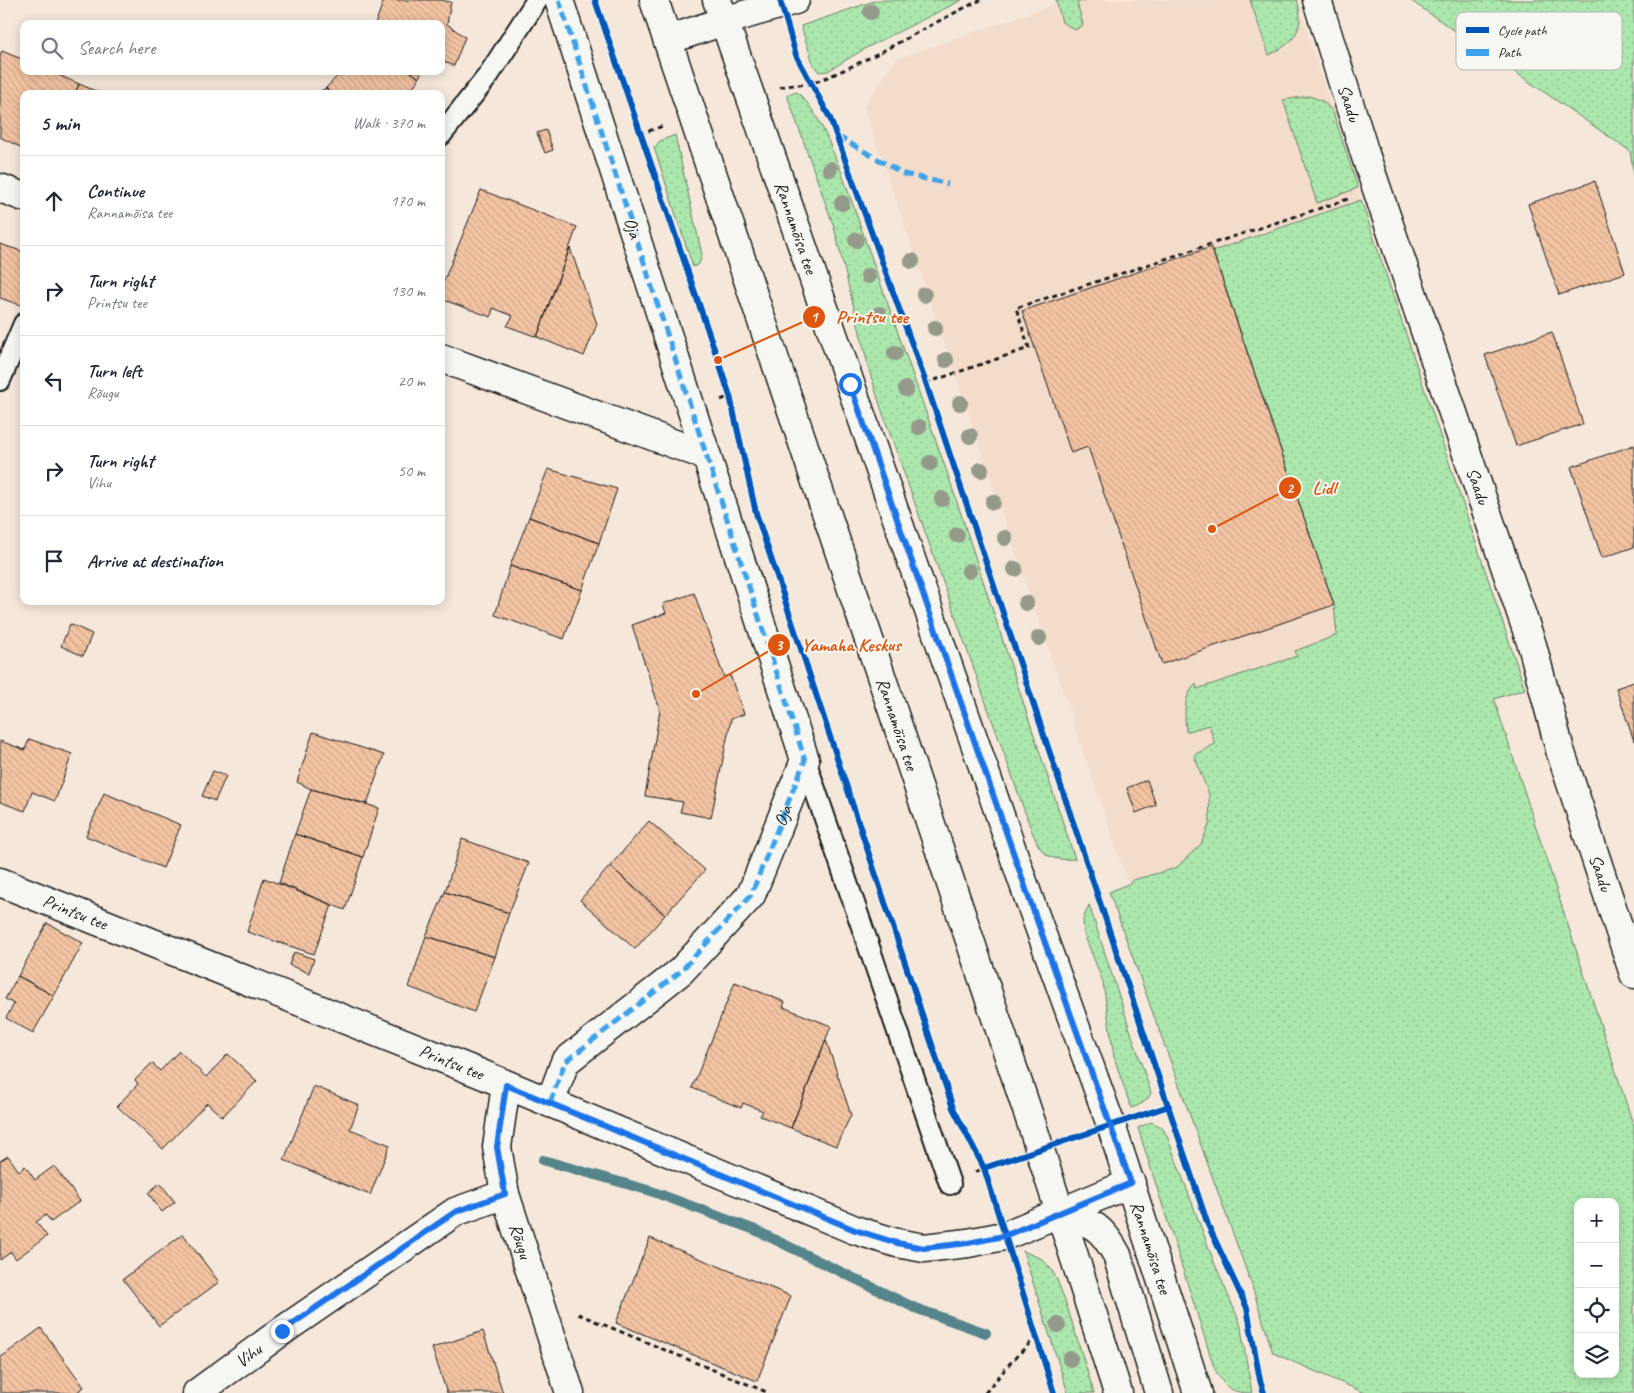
<!DOCTYPE html>
<html lang="en">
<head>
<meta charset="utf-8">
<style>
	body { margin:0; font-family:Caveat,sans-serif; background:#f6f6f7; color:#1f2937 }
	.controls { position:absolute; right:15px; bottom:15px; display:grid; overflow:hidden; border-radius:10px; box-shadow:0 2px 12px #0003 }
	.controls button { width:45px; height:45px; display:grid; place-items:center; padding:0; border:0; border-bottom:1px solid #e0e1e3; background:#fff; color:#1f2937; font:25px sans-serif }
	.stop { position:absolute; width:15px; height:15px; margin:-11px; border:4px solid #1a73e8; border-radius:50%; background:#fff }
	.stop.end { background:#1a73e8; border-color:#fff; box-shadow:0 1px 5px #0008 }
	.list { margin:0; padding:0; list-style:none }
	h2 { display:flex; justify-content:space-between; align-items:center; height:65px; margin:0; padding:0 20px; font-size:21px }
	h2 small { font-size:16px; font-weight:400; color:#747a83 }
	.list li { display:grid; grid-template-columns:32px 1fr auto; gap:15px; align-items:center; box-sizing:border-box; height:90px; padding:0 20px; border-top:1px solid #e0e1e3 }
	.list b { display:block; font-size:19px; white-space:nowrap }
	.list p { margin:0; font-size:16px; white-space:nowrap; color:#747a83 }
	.list em { font-size:16px; font-style:normal; color:#747a83 }
	.icon { flex:none; width:28px; height:28px; fill:none; stroke:currentColor; stroke-width:2; stroke-linecap:round; stroke-linejoin:round }
	.map { position:relative; flex:none; width:1634px; height:1393px; overflow:hidden }
	.search { position:absolute; background:#fff; box-shadow:0 2px 12px #0003; left:20px; top:20px; width:425px; height:55px; display:flex; align-items:center; gap:12px; box-sizing:border-box; padding:0 18px; border-radius:10px; color:#747a83; font-size:19px }
	.panel { position:absolute; background:#fff; box-shadow:0 2px 12px #0003; left:20px; top:90px; width:425px; height:515px; border-radius:10px }
	.map>svg:first-child { display:block }
</style>
</head>
<body>
<div class="map">
<svg width="1634" height="1393" viewBox="0 0 1634 1393">
	<defs>
		<pattern id="grass-dots" width="8" height="8" patternUnits="userSpaceOnUse" patternTransform="scale(1.25)"><rect width="8" height="8" fill="#abe7ad"/><path d="M2 2h.1M6 6h.1" fill="none" stroke="#93c694" stroke-width="1.8" stroke-linecap="round"/></pattern>
		<pattern id="building-back-hatch" width="6" height="6" patternUnits="userSpaceOnUse" patternTransform="scale(1.25)"><rect width="6" height="6" fill="#f3c4a3"/><path d="M-1 5l2 2M0 0l6 6M5-1l2 2" fill="none" stroke="#d0a88c"/></pattern>
	</defs>
	<rect width="100%" height="100%" fill="#f5e7da"/>
	<filter id="ink" filterUnits="userSpaceOnUse"><feTurbulence type="fractalNoise" baseFrequency=".02" numOctaves="2"/><feDisplacementMap in="SourceGraphic" scale="10" xChannelSelector="R" yChannelSelector="G"/><feConvolveMatrix kernelMatrix="1 2 1 2 8 2 1 2 1" color-interpolation-filters="sRGB"/></filter>
	<g filter="url(#ink)">
		<!-- built -->
		<path fill="#f4dcca" d="M 1068,0 L 1297,0 L 1361,200 L 1525,689 L 1494,699 L 1634,1127 L 1144,930 L 864,106 L 896,59 Z"/>
		<!-- grass -->
		<path fill="url(#grass-dots)" stroke="#648264" fill-rule="evenodd" d="M 877,0 L 962,0 L 866,48 L 828,71 L 819,72 L 814,66 L 801,26 Z
			M 1056,0 L 1086,0 L 1077,3 L 1083,25 L 1075,30 L 1062,22 Z
			M 1250,0 L 1297,0 C 1306,28 1294,44 1269,55 Z
			M 1410,0 L 1634,0 L 1634,175 L 1630,151 Z
			M 797,92 C 820,113 829,144 841,171 L 949,478 L 1075,859 C 1046,861 1041,854 1031,829 L 882,411 L 870,373 L 834,227 L 787,95 Z
			M 1309,96 L 1323,101 L 1333,112 L 1358,188 L 1317,203 L 1283,100 Z
			M 675,135 L 702,255 L 699,264 L 693,267 L 654,147 L 660,141 Z
			M 1361,200 L 1525,689 L 1494,699 L 1634,1127 L 1634,1393 L 1365,1393 L 1273,1353 L 1252,1286 L 1109,892 L 1128,884 L 1133,880 L 1176,868 L 1201,844 L 1210,823 L 1209,795 L 1194,755 L 1215,744 L 1209,725 L 1186,732 C 1185,715 1182,697 1196,684 L 1197,689 L 1297,656 L 1295,651 L 1337,635 L 1334,605 L 1213,251 ZM 1578,1202 L 1615,1202 L 1615,1374 L 1578,1374 Z
			M 1089,905 L 1151,1093 C 1147,1102 1140,1105 1131,1108 L 1114,1057 L 1103,982 L 1084,934 L 1083,919 Z
			M 1151,1122 L 1162,1127 L 1167,1136 L 1214,1262 L 1240,1323 L 1252,1393 C 1230,1393 1224,1387 1214,1367 L 1138,1128 Z
			M 1023,1251 L 1042,1259 L 1051,1269 L 1057,1280 L 1066,1303 L 1094,1393 L 1068,1393 Z"/>
		<g fill="none" stroke-linecap="round" stroke-linejoin="round">
			<!-- stream -->
			<path stroke="#54848a" stroke-width="10" d="M 543,1160 L 651,1191 L 755,1230 L 915,1308 L 986,1333"/>
		</g>
		<!-- building -->
		<path fill="url(#building-back-hatch)" stroke="#1c1c1c" d="M 384,0 L 440,0 L 451,2 L 447,24 L 465,37 L 454,66 L 441,60 L 441,24 L 375,24 Z
			M 2,51 L 24,60 L 24,71 L 49,71 L 79,84 L 75,94 L 24,94 L 24,149 L 0,137 L 0,55 Z
			M 342,71 L 410,71 L 419,78 L 409,94 L 330,94 L 326,88 Z
			M 410,71 L 422,71 L 419,78 Z
			M 79,84 L 103,94 L 75,94 Z
			M 326,88 L 330,94 L 315,94 Z
			M 546,130 L 553,150 L 545,153 L 537,133 Z
			M 1595,181 L 1625,273 L 1559,295 L 1528,204 Z
			M 481,190 L 577,227 L 537,337 L 507,326 L 513,316 L 493,308 L 491,317 L 441,299 L 441,288 Z
			M 0,244 L 24,252 L 23,306 L 0,298 Z
			M 1211,247 L 1334,605 L 1162,664 L 1088,447 L 1071,453 L 1022,311 Z
			M 570,248 L 597,324 L 584,356 L 537,337 Z
			M 1552,332 L 1583,424 L 1516,446 L 1485,355 Z
			M 1634,445 L 1634,547 L 1602,558 L 1571,467 Z
			M 548,469 L 617,489 L 599,543 L 529,517 Z
			M 529,517 L 599,543 L 582,590 L 510,566 Z
			M 510,566 L 582,590 L 564,639 L 495,615 Z
			M 694,593 L 724,677 L 730,675 L 744,714 L 731,719 L 711,818 L 680,812 L 683,802 L 645,796 L 660,710 L 632,625 L 666,613 L 663,604 Z
			M 70,624 L 92,634 L 83,656 L 61,646 Z
			M 1634,682 L 1634,741 L 1616,688 Z
			M 313,732 L 384,755 L 367,804 L 311,789 L 297,782 Z
			M 29,739 L 72,754 L 55,801 L 32,792 L 25,811 L 0,802 L 0,741 L 25,750 Z
			M 213,771 L 226,776 L 215,801 L 202,796 Z
			M 1147,780 L 1156,805 L 1136,813 L 1127,788 Z
			M 311,789 L 379,808 L 363,857 L 295,834 Z
			M 104,793 L 181,825 L 163,868 L 86,836 Z
			M 649,821 L 705,870 L 665,915 L 610,866 Z
			M 295,834 L 363,857 L 345,910 L 279,883 Z
			M 462,839 L 529,863 L 509,913 L 445,892 Z
			M 610,866 L 665,915 L 635,949 L 580,900 Z
			M 264,878 L 332,905 L 314,954 L 247,932 Z
			M 445,892 L 509,913 L 495,957 L 426,936 Z
			M 47,923 L 83,943 L 54,996 L 18,976 Z
			M 426,936 L 495,957 L 474,1012 L 409,987 Z
			M 294,952 L 314,959 L 309,973 L 289,965 Z
			M 18,976 L 54,996 L 33,1033 L 6,1018 L 14,1004 L 5,999 Z
			M 735,982 L 785,1002 L 783,1007 L 831,1026 L 791,1128 L 760,1116 L 763,1111 L 743,1103 L 741,1108 L 692,1088 Z
			M 826,1040 L 851,1115 L 836,1146 L 791,1128 Z
			M 179,1051 L 206,1077 L 228,1054 L 257,1081 L 222,1117 L 207,1103 L 163,1149 L 117,1106 L 138,1084 L 135,1080 L 152,1063 L 160,1071 Z
			M 314,1086 L 359,1105 L 350,1129 L 390,1145 L 370,1195 L 284,1160 Z
			M 8,1156 L 19,1171 L 25,1166 L 35,1180 L 54,1166 L 80,1201 L 51,1222 L 46,1215 L 36,1222 L 47,1236 L 16,1259 L 11,1252 L 0,1260 L 0,1161 Z
			M 160,1183 L 175,1202 L 162,1212 L 148,1193 Z
			M 183,1234 L 219,1282 L 159,1326 L 123,1279 Z
			M 650,1238 L 791,1296 L 757,1381 L 616,1323 Z
			M 41,1328 L 84,1387 L 76,1393 L 0,1393 L 0,1358 Z
			M 483,1331 L 503,1393 L 447,1393 L 432,1348 Z"/>
		<g fill="none" stroke-linecap="round" stroke-linejoin="round">
			<defs>
				<path id="service" d="M 441,135 L 488,76 L 537,0
					M 0,380 L 24,324
					M 805,760 L 950,1184"/>
				<g id="minor">
					<path id="s1" d="M 1317,0 L 1365,154 L 1532,645 L 1560,750 L 1634,974"/>
					<path d="M 668,40 L 724,21 L 795,0"/>
					<path d="M 0,188 L 24,197"/>
					<path d="M 441,358 L 707,456"/>
					<path id="s2" d="M 0,882 L 479,1073 L 855,1230 L 897,1243 L 924,1248 L 968,1243 L 1004,1236 L 1131,1183"/>
					<path id="s3" d="M 506,1085 L 497,1147 L 505,1194 L 570,1393"/>
					<path id="s4" d="M 550,1103 L 565,1062 L 681,971 L 751,895 L 805,760 L 559,0"/>
					<path id="s5" d="M 197,1393 L 282,1331 L 455,1212 L 505,1194"/>
				</g>
				<g id="secondary">
					<path id="s6" d="M 654,0 L 1031,1122 L 1118,1393"/>
					<path id="s7" d="M 717,0 L 1029,899 L 1111,1125 L 1198,1393"/>
					<path d="M 1061,1214 C 1092,1223 1101,1225 1117,1255 L 1159,1393"/>
				</g>
			</defs>
			<!-- service casing -->
			<use href="#service" stroke="#1c1c1c" stroke-width="24"/>
			<!-- minor casing -->
			<use href="#minor" stroke="#1c1c1c" stroke-width="31"/>
			<!-- secondary casing -->
			<use href="#secondary" stroke="#1c1c1c" stroke-width="31"/>
			<!-- path -->
			<path stroke="#1c1c1c" stroke-width="3" stroke-dasharray="5 4" stroke-linecap="butt" d="M 780,87 C 792,84 804,86 815,82 C 873,60 925,26 981,0
				M 640,134 L 663,126
				M 926,383 L 1029,348 L 1016,308 L 1348,199
				M 721,400 L 730,396
				M 1068,1139 L 1081,1134
				M 975,1172 L 984,1168
				M 578,1314 L 769,1393
				M 985,1393 L 1012,1361 L 1036,1337"/>
			<!-- service -->
			<use href="#service" stroke="#f6f6f2" stroke-width="20"/>
			<!-- minor -->
			<use href="#minor" stroke="#f6f6f2" stroke-width="28"/>
			<!-- secondary -->
			<use href="#secondary" stroke="#f6f6f2" stroke-width="28"/>
			<!-- quiet -->
			<path stroke="#3da2ea" stroke-width="5" stroke-dasharray="10 5" stroke-linecap="butt" d="M 837,136 L 904,174 L 948,184
				M 550,1103 L 565,1062 L 681,971 L 751,895 L 805,760 L 559,0"/>
			<defs>
				<path id="cycleway" d="M 595,0 L 718,360 L 730,396 L 756,513 L 953,1108 L 984,1168 L 1054,1393
					M 780,0 L 796,55 L 830,118 L 926,383 L 1208,1225 L 1247,1308 L 1260,1380 L 1264,1393
					M 984,1168 L 1169,1106"/>
			</defs>
			<!-- cycleway casing -->
			<use href="#cycleway" stroke="#f6f6f2" stroke-width="9"/>
			<!-- cycleway -->
			<use href="#cycleway" stroke="#0057b8" stroke-width="6"/>
		</g>
		<!-- trees -->
		<g fill="#95998a">
			<circle cx="871" cy="12" r="8"/>
			<circle cx="830" cy="169" r="8"/>
			<circle cx="842" cy="203" r="8"/>
			<circle cx="856" cy="240" r="8"/>
			<circle cx="912" cy="261" r="8"/>
			<circle cx="868" cy="276" r="8"/>
			<circle cx="924" cy="295" r="8"/>
			<circle cx="879" cy="314" r="8"/>
			<circle cx="935" cy="328" r="8"/>
			<circle cx="895" cy="353" r="8"/>
			<circle cx="946" cy="360" r="8"/>
			<circle cx="906" cy="389" r="8"/>
			<circle cx="960" cy="403" r="8"/>
			<circle cx="919" cy="427" r="8"/>
			<circle cx="970" cy="436" r="8"/>
			<circle cx="930" cy="463" r="8"/>
			<circle cx="981" cy="470" r="8"/>
			<circle cx="942" cy="499" r="8"/>
			<circle cx="993" cy="502" r="8"/>
			<circle cx="957" cy="535" r="8"/>
			<circle cx="1005" cy="538" r="8"/>
			<circle cx="1015" cy="569" r="8"/>
			<circle cx="969" cy="571" r="8"/>
			<circle cx="1026" cy="603" r="8"/>
			<circle cx="1039" cy="638" r="8"/>
			<circle cx="1058" cy="1325" r="8"/>
			<circle cx="1070" cy="1359" r="8"/>
		</g>
	</g>
	<g fill="none" stroke-linecap="round" stroke-linejoin="round" filter="url(#ink)">
		<!-- route -->
		<path stroke="#1a73e8" stroke-width="6" d="M 282,1331 L 455,1212 L 505,1194 L 497,1147 L 506,1085 L 855,1230 L 897,1243 L 924,1248 L 968,1243 L 1004,1236 L 1131,1183 L 1029,898 L 850,384"/>
	</g>
	<g text-anchor="middle" stroke-width="4" stroke-linejoin="round" paint-order="stroke">
		<!-- street labels -->
		<g font-size="18" fill="#1c1c1c" stroke="#f6f6f2">
			<text dy="6" stroke="none"><textPath href="#s1" startOffset="108">Saadu</textPath></text>
			<text transform="translate(633 228) rotate(72)" y="6">Oja</text>
			<text dy="6" stroke="none"><textPath href="#s7" startOffset="241">Rannamõisa tee</textPath></text>
			<text dy="6" stroke="none"><textPath href="#s1" startOffset="512">Saadu</textPath></text>
			<text dy="6" stroke="none"><textPath href="#s6" startOffset="764">Rannamõisa tee</textPath></text>
			<text dy="6" stroke="none"><textPath href="#s4" startOffset="380">Oja</textPath></text>
			<text dy="6" stroke="none"><textPath href="#s1" startOffset="918">Saadu</textPath></text>
			<text dy="6" stroke="none"><textPath href="#s2" startOffset="81">Printsu tee</textPath></text>
			<text dy="6" stroke="none"><textPath href="#s2" startOffset="486">Printsu tee</textPath></text>
			<text dy="6" stroke="none"><textPath href="#s3" startOffset="160">Rõugu</textPath></text>
			<text dy="6" stroke="none"><textPath href="#s7" startOffset="1321">Rannamõisa tee</textPath></text>
			<text dy="6" stroke="none"><textPath href="#s5" startOffset="64">Vihu</textPath></text>
		</g>
	</g>
	<!-- legend -->
	<rect x="1456" y="12" width="166" height="58" rx="8" fill="#f6f6f2" stroke="#b5b5b2" stroke-width="1"/>
	<rect x="1466" y="27" width="23" height="6" fill="#0057b8"/>
	<rect x="1466" y="49" width="23" height="7" fill="#3da2ea"/>
	<g font-size="14" fill="#1c1c1c">
		<text x="1498" y="35">Cycle path</text>
		<text x="1498" y="57">Path</text>
	</g>
	<!-- callouts -->
	<path fill="none" stroke="#de560d" stroke-width="2" d="M718 360L814 317M1212 529L1290 488M696 694L779 645"/>
	<g fill="#de560d" stroke="#f6f6f2" stroke-width="2">
		<circle cx="718" cy="360" r="5"/>
		<circle cx="1212" cy="529" r="5"/>
		<circle cx="696" cy="694" r="5"/>
		<circle cx="814" cy="317" r="12"/>
		<circle cx="1290" cy="488" r="12"/>
		<circle cx="779" cy="645" r="12"/>
	</g>
	<g font-size="15" text-anchor="middle" font-weight="bold" fill="#fff">
		<text x="814" y="322">1</text>
		<text x="1290" y="493">2</text>
		<text x="779" y="650">3</text>
	</g>
	<g font-size="19" text-anchor="middle" font-weight="bold" fill="#de560d" stroke="#f6f6f2" stroke-width="4" stroke-linejoin="round" paint-order="stroke">
		<text x="872" y="323">Printsu tee</text>
		<text x="1324" y="494">Lidl</text>
		<text x="851" y="651">Yamaha Keskus</text>
	</g>
</svg>
<div class="controls">
<button>+</button>
<button>−</button>
<button><svg class="icon" aria-label="locate" viewBox="0 0 24 24"><circle cx="12" cy="12" r="6"/><path d="M12 2v4M12 18v4M2 12h4M18 12h4"/></svg></button>
<button><svg class="icon" aria-label="layers" viewBox="0 0 24 24"><path d="M12 4l9 5-9 5-9-5zM3 14l9 5 9-5"/></svg></button>
</div>
<div class="stop" style="left:850px;top:384px"></div>
<div class="stop end" style="left:282px;top:1331px"></div>
<div class="search"><svg class="icon" aria-label="search" viewBox="0 0 24 24"><circle cx="10" cy="10" r="6"/><path d="M15 15l6 6"/></svg>Search here</div>
<section class="panel">
<h2>5 min<small>Walk · 370 m</small></h2>
<ul class="list">
<li><svg class="icon" aria-label="ahead" viewBox="0 0 24 24"><path d="M12 20V5M6 11l6-6 6 6"/></svg><div><b>Continue</b><p>Rannamõisa tee</p></div><em>170 m</em></li>
<li><svg class="icon" aria-label="right" viewBox="0 0 24 24"><path d="M7 20v-9h11M14 6l5 5-5 5"/></svg><div><b>Turn right</b><p>Printsu tee</p></div><em>130 m</em></li>
<li><svg class="icon" aria-label="left" viewBox="0 0 24 24"><path d="M17 20v-9H6M10 6l-5 5 5 5"/></svg><div><b>Turn left</b><p>Rõugu</p></div><em>20 m</em></li>
<li><svg class="icon" aria-label="right" viewBox="0 0 24 24"><path d="M7 20v-9h11M14 6l5 5-5 5"/></svg><div><b>Turn right</b><p>Vihu</p></div><em>50 m</em></li>
<li><svg class="icon" aria-label="arrive" viewBox="0 0 24 24"><path d="M6 21V4h12l-3 4 3 4H6"/></svg><div><b>Arrive at destination</b></div></li>
</ul>
</section>
</div>
</body>
</html>
